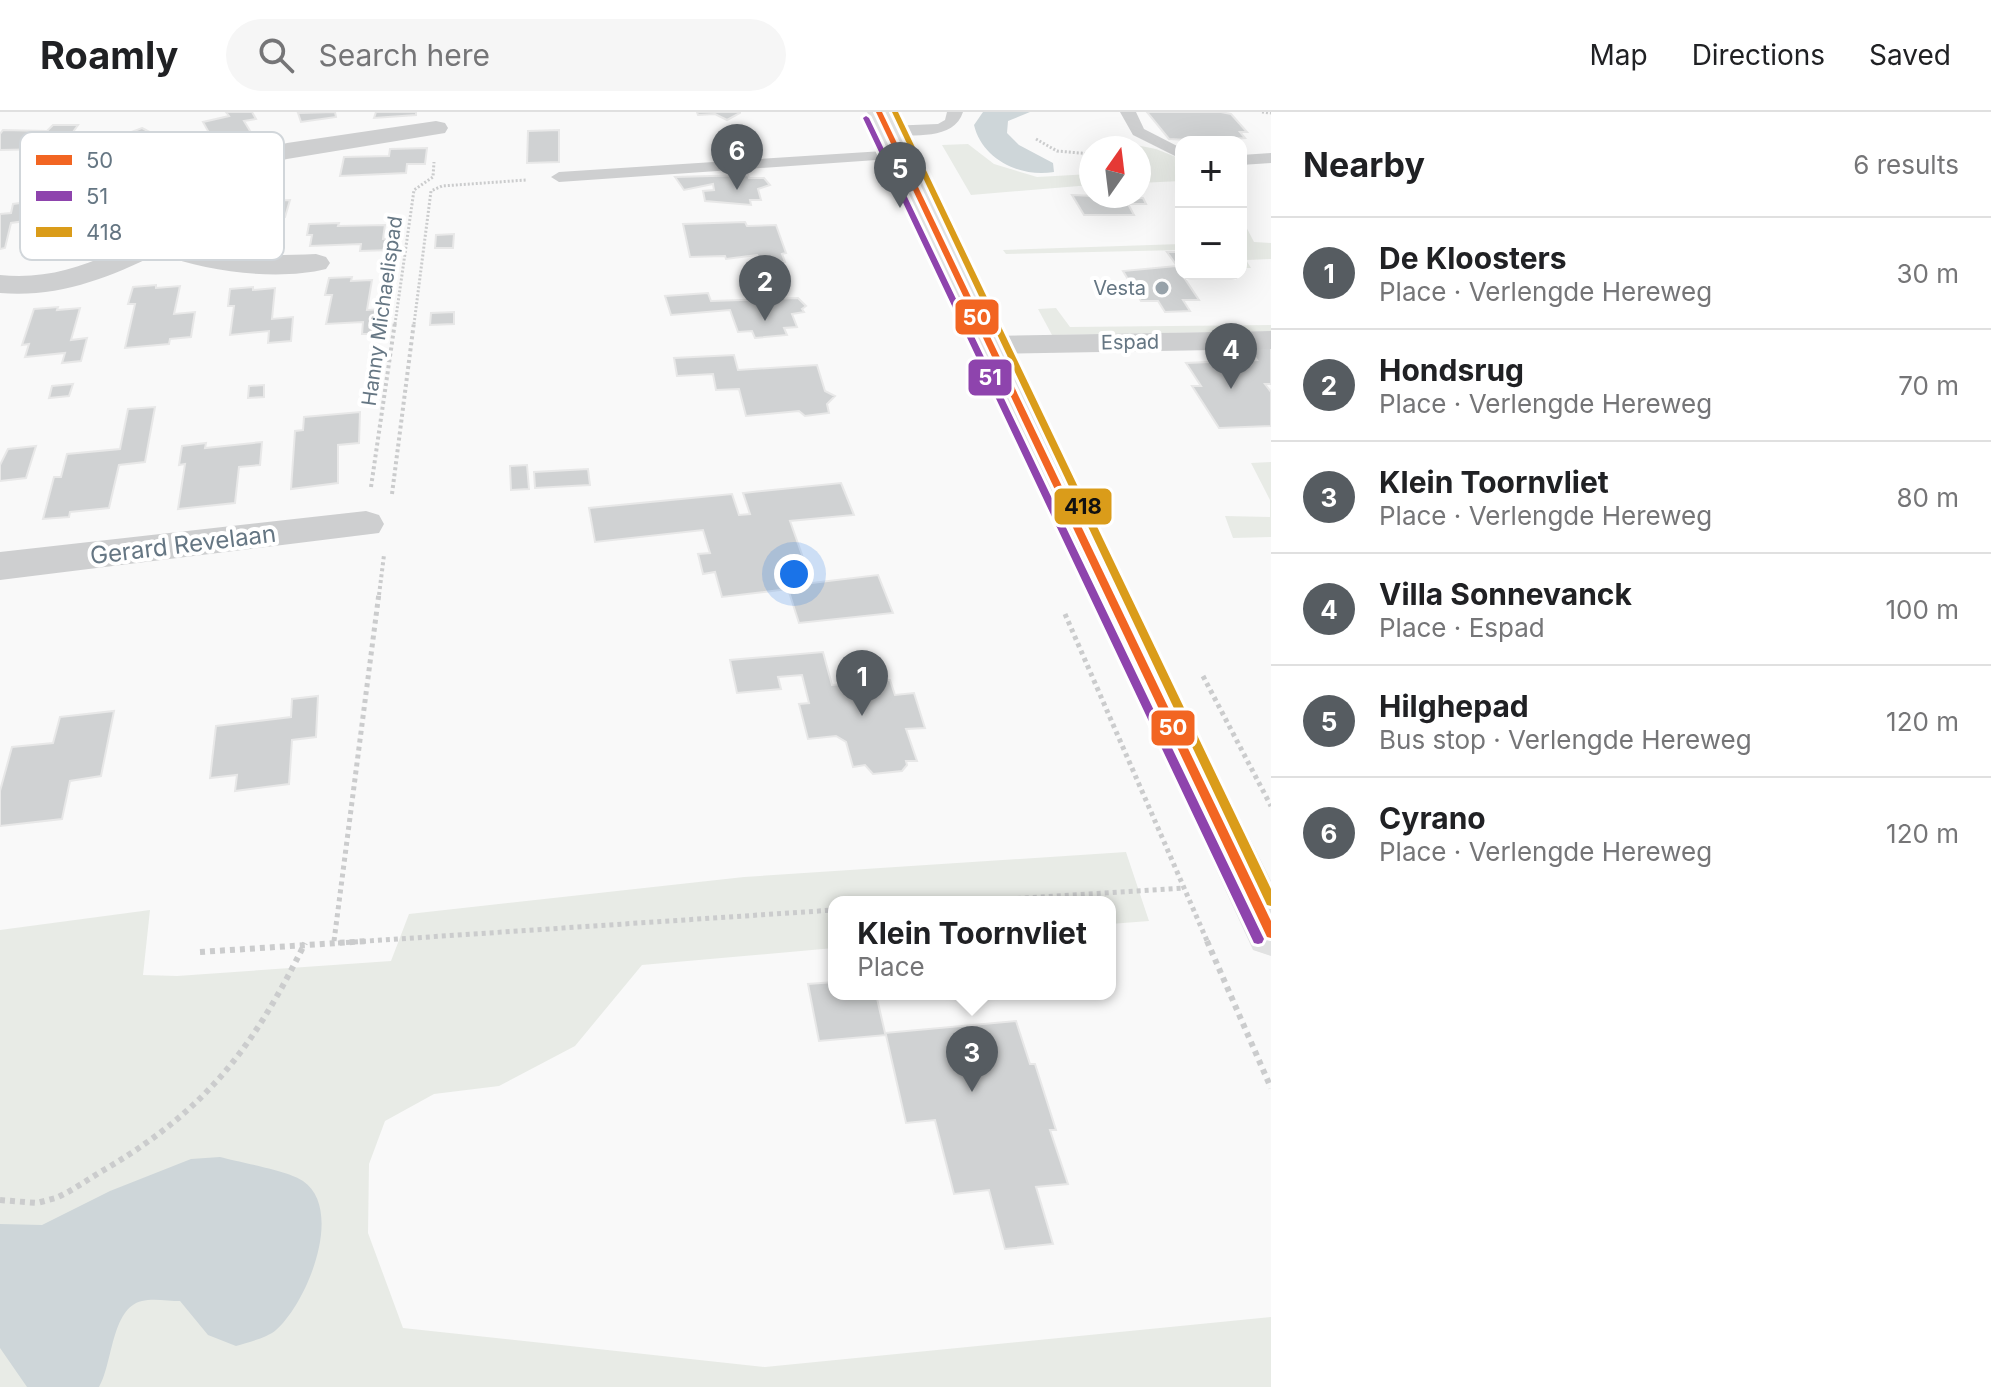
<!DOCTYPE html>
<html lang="en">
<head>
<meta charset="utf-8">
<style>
	body { margin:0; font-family:Inter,sans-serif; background:#f6f6f6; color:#202124 }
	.controls { position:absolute; right:24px; top:24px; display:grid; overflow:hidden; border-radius:16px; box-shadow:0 8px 32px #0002 }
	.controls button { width:72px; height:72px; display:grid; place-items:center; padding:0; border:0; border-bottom:2px solid #e0e0e0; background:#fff; color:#202124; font:40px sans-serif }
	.compass { position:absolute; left:1079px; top:24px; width:72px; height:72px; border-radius:50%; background:#fff; box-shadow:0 8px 32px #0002; rotate:14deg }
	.you { position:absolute; left:794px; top:462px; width:28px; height:28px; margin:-20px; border:6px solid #fff; border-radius:50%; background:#1a73e8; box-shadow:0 0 0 12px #1a73e833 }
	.badge { display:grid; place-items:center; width:52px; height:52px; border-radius:50%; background:#565c61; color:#fff; font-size:26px; font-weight:700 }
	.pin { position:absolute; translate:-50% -66px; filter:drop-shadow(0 2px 4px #0008) }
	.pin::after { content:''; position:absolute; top:42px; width:28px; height:24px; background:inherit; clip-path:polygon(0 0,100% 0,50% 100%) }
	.popup { position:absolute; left:828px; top:784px; width:288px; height:104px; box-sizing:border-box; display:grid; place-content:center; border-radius:16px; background:#fff; filter:drop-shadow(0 2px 6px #0005); font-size:26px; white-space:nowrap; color:#757577 }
	.popup b { font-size:30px; color:#202124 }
	.popup::after { content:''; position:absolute; left:50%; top:100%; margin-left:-16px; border:16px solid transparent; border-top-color:#fff }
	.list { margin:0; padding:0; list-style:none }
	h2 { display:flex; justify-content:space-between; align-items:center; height:104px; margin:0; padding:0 32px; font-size:34px }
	h2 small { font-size:26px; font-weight:400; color:#757577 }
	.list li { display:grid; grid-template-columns:52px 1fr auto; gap:24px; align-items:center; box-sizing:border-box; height:112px; padding:0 32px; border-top:2px solid #e0e0e0 }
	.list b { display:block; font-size:30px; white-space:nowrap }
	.list p { margin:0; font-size:26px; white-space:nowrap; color:#757577 }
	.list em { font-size:26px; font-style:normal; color:#757577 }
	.icon { flex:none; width:44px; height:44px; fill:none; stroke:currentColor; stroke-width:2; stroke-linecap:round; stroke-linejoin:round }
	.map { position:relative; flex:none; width:1271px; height:1275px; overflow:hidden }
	header { display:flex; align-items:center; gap:48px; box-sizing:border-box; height:112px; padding:0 40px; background:#fff; border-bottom:2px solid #e0e0e0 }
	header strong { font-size:38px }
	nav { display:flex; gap:44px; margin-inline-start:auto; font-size:28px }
	.search { width:560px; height:72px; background:#f6f6f6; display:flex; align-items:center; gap:20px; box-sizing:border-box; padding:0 28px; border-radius:44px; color:#757577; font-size:30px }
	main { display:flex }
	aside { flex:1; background:#fff }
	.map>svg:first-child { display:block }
</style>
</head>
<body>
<header>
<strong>Roamly</strong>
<div class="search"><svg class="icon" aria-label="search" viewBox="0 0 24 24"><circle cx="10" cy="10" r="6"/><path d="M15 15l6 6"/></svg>Search here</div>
<nav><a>Map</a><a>Directions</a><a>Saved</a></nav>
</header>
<main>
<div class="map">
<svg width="1271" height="1275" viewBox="0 0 1271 1275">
	<rect width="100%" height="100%" fill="#f9f9f9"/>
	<!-- green -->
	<path fill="#e8ebe6" d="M 968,32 L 994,52 L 1037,65 L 1091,62 L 1091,73 L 971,83 L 942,33 Z
		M 1136,33 L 1156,37 L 1181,47 L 1181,69 L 1139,71 L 1139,36 L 1127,36 Z
		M 1241,105 L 1254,130 L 1271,131 L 1271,147 L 1246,148 L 1251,156 L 1241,156 L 1241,130 L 1245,129 L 1241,121 Z
		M 1181,132 L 1181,138 L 1006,142 L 1003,138 Z
		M 1056,196 L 1070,215 L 1271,213 L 1271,219 L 1052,223 L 1038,197 Z
		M 1271,350 L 1271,425 L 1233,426 L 1225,404 L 1270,405 L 1270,388 L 1251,351 Z
		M 1126,740 L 1149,809 L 1110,812 L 1110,790 L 834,790 L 834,836 L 642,853 L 575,934 L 499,974 L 434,982 L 385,1009 L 369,1052 L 368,1121 L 403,1216 L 765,1255 L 1271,1205 L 1271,1275 L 0,1275 L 0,818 L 150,798 L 143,863 L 177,864 L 391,849 L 409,802 L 744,765 Z"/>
	<!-- water -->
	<path fill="#ced6d9" d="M 983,0 L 1030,0 L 1008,9 L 1007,21 L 1019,33 L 1053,51 L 1054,60 C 1020,66 982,47 974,13 Z
		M 220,1045 C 238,1050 290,1059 303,1069 C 345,1098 307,1191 276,1218 C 267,1226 248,1230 236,1234 L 208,1223 L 180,1189 C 169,1189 153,1186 142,1189 C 111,1196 113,1252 99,1275 L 27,1275 L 0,1236 L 0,1112 L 42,1113 L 110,1079 L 191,1047 Z"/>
	<!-- building -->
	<path fill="#d0d2d3" stroke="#e8e8e8" stroke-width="2" d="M 226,0 L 252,0 L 256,7 L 244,9 L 255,27 L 214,38 L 209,29 L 213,28 L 203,10 L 229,4 Z
		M 335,0 L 336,5 L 301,10 L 298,1 Z
		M 376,0 L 416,0 L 416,3 L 374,6 Z
		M 697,0 L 740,0 L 740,1 L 727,8 L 715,2 L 698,3 Z
		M 1147,0 L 1221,0 L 1231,2 L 1247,20 L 1240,20 L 1245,26 L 1225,27 L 1226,30 L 1169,27 Z
		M 53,13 L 78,13 L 73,20 L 64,20 L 50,37 L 0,38 L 0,22 L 3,18 L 47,19 Z
		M 142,16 L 163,27 L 147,33 L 169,47 L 133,64 L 101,40 L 134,27 L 126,22 Z
		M 559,18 L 559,50 L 527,51 L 528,19 Z
		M 427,36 L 425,52 L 407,52 L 406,61 L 340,64 L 344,45 L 389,44 L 390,37 Z
		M 748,63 L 749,66 L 764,66 L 770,73 L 758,77 L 761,88 L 750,88 L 751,93 L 705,89 L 703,79 L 714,78 L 713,72 L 684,78 L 675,65 Z
		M 271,67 L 264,89 L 290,88 L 285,105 L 257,106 L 259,101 L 218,102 L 222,90 L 211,90 L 214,81 L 226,81 L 230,69 Z
		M 1072,83 L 1143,86 L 1146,92 L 1128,92 L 1134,103 L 1084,103 Z
		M 35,89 L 32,108 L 11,111 L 5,136 L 0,137 L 0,102 L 11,101 L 13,92 Z
		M 138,89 L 133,103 L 114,104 L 105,130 L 54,136 L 59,124 L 65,123 L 75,97 L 117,95 L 119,90 Z
		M 745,110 L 747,114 L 776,113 L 786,141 L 782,142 L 785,150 L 766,153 L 759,151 L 757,143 L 726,147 L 725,144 L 690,145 L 683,112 Z
		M 339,111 L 338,114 L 385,113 L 383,127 L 394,126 L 392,138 L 360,139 L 361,132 L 310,134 L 312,123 L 307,123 L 309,112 Z
		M 454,122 L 453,136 L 435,136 L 436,123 Z
		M 1167,140 L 1181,140 L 1181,162 L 1202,164 L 1183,164 L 1199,188 L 1183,188 L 1190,199 L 1165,200 L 1158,189 L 1141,189 L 1123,159 L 1177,154 Z
		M 352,165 L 351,169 L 372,168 L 367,198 L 384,197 L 380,222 L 362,222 L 363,210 L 326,212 L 332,183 L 325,183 L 329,166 Z
		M 156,173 L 156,176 L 180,174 L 174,202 L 195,200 L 191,225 L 170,227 L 169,232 L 125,236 L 135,192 L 128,192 L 133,175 Z
		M 253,175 L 253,178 L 275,176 L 272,207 L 293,205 L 291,229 L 268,231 L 269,219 L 230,223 L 234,194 L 228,194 L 230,177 Z
		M 708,181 L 711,189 L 798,186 L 806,194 L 802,197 L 804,200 L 792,202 L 797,215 L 784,216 L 787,223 L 755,226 L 752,219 L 738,220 L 730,198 L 671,203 L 665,184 Z
		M 58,195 L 57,198 L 80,196 L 71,228 L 87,226 L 81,249 L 62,251 L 65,241 L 25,245 L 29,232 L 22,233 L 34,197 Z
		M 454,200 L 454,212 L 430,213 L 431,201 Z
		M 1271,235 L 1271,272 L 1265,272 L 1271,280 L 1271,314 L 1219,316 L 1192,274 L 1201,274 L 1186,251 L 1257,248 L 1249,236 Z
		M 734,243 L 738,258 L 817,253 L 825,279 L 835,284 L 827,292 L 829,301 L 805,304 L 799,299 L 746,304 L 739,277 L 716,278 L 713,262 L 677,264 L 674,246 Z
		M 73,272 L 69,284 L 49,286 L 52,274 Z
		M 264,273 L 264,285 L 248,286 L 249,274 Z
		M 155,295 L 145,350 L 119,353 L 109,396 L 70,400 L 69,405 L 43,407 L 54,365 L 61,365 L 67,342 L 120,337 L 128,297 Z
		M 360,300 L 359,331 L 338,333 L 338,371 L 291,377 L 295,319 L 303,318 L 304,305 Z
		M 262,330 L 260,353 L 239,355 L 235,391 L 178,397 L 185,352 L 179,353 L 182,334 L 206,331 L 205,336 Z
		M 36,334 L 26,366 L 0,369 L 0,353 L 8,337 Z
		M 527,353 L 529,377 L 511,378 L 510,354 Z
		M 588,357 L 590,373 L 535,376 L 534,360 Z
		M 841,371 L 854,403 L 790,409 L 812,471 L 878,463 L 893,501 L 799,511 L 788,477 L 722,485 L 715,460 L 703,462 L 698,442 L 710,441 L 703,418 L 595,430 L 589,396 L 732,382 L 739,403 L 750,402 L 743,381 Z
		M 823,540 L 832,573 L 890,568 L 895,583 L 914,581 L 925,616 L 906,617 L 917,649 L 906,649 L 907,653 L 902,659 L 873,662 L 865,653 L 853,655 L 846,630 L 836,624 L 808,627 L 799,592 L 809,591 L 802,563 L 778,565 L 781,577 L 737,581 L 730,548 Z
		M 318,584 L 316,625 L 292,628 L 289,672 L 235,679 L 237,663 L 210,666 L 216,614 L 291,605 L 292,587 Z
		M 114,599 L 101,664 L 70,669 L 62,707 L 0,714 L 0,679 L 12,635 L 53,631 L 60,605 Z
		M 834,870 L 834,882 L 876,882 L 885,921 L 1016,909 L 1030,952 L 1035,952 L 1056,1018 L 1050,1018 L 1068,1072 L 1036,1075 L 1053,1132 L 1005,1137 L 989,1078 L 954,1082 L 935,1008 L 906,1011 L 886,923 L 819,929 L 808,872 Z"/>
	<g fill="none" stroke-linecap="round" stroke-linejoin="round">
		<!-- path-far3 -->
		<path stroke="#cbcccd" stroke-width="3" stroke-dasharray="2 2" stroke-linecap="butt" d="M 1262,0 L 1271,1
			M 1036,27 L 1057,39 L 1091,42
			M 395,212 L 414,78 L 433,65 L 434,50
			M 414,212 L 431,79 L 442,74 L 526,68"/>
		<!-- path-far2 -->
		<path stroke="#cbcccd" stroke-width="4" stroke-dasharray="3 3" stroke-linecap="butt" d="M 371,375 L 395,210
			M 392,382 L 414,210
			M 379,483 L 384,443"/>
		<!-- path-far1 -->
		<path stroke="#cbcccd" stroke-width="5" stroke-dasharray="4 4" stroke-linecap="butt" d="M 1065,502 L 1208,831
			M 1203,564 L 1271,694
			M 961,790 L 1184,776
			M 334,829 L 379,481
			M 338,831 L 834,798"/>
		<!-- path -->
		<path stroke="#cbcccd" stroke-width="6" stroke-dasharray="5 5" stroke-linecap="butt" d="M 1207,829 L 1271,976
			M 200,840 L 368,829
			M 0,1088 L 37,1091 L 56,1086 C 74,1078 91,1065 109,1055 C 209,995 254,934 305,831"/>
		<!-- service -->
		<path fill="#cecfd0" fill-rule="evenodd" d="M 947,0 L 963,0 C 954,29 913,22 888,24 L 880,19 L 888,14 L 938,12 L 945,8 Z
			M 1120,0 L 1136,0 L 1144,17 L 1181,36 L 1181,47 L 1133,23 Z
			M 899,38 L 907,43 L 905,46 L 559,70 L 551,65 L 559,60 Z
			M 1271,41 L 1271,51 L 1241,53 L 1241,43 Z"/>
		<!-- minor -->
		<path fill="#cecfd0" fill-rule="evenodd" d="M 436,9 L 445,11 L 448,16 L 445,21 L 287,47 L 200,70 L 188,86 L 174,126 C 219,146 268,144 316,142 L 326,145 L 330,151 L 326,157 C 279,169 204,160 159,141 C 109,166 58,186 0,181 L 0,163 C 55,169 99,148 147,125 L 162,84 L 182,60 L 206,51 L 287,31 Z
			M 1271,219 L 1271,237 L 989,242 L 978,240 L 973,233 L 978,226 L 989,224 Z
			M 366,399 L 379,403 L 384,412 L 379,421 L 0,468 L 0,440 Z"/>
		<!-- secondary -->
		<path fill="#e1e2e2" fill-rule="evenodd" d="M 867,0 L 891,0 L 1271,769 L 1271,844 L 1253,838 Z"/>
		<defs>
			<path id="bus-1" d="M 876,0 L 882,0 L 1271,809 L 1271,826 L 1267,825 Z"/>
			<path id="bus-2" d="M 866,4 L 869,6 L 1262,823 L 1264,827 L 1262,831 L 1258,832 L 1254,831 L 863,6 Z"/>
			<path id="bus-3" d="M 892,0 L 898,0 L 1271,777 L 1271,794 L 1267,793 Z"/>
		</defs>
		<!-- bus-1 casing -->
		<use href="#bus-1" stroke="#fff" stroke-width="6"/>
		<!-- bus-2 casing -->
		<use href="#bus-2" stroke="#fff" stroke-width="6"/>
		<!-- bus-3 casing -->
		<use href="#bus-3" stroke="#fff" stroke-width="6"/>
		<!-- bus-1 -->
		<use href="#bus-1" fill="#f26522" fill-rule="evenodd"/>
		<!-- bus-2 -->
		<use href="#bus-2" fill="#8e44ad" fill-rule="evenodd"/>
		<!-- bus-3 -->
		<use href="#bus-3" fill="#da9c1a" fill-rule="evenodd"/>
	</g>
	<!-- markers -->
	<circle fill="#99a4ac" stroke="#fff" stroke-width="3" cx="1162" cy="176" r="8"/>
	<g text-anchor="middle" stroke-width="8" stroke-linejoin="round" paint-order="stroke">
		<!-- far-poi labels -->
		<g font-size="20" fill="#657683" stroke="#fff" text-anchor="end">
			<text x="1146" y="183">Vesta</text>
		</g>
		<!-- far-street labels -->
		<g font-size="20" fill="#657683" stroke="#fff">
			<text transform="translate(382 199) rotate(-82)" y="7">Hanny Michaelispad</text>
			<text transform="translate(1130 230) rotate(-1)" y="7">Espad</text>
		</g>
		<!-- street labels -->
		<g font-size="24" fill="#657683" stroke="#fff">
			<text transform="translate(183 433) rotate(-7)" y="8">Gerard Revelaan</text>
		</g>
	</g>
	<!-- legend -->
	<rect x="20" y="20" width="264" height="128" rx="12" fill="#fff" stroke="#d1d6da" stroke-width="2"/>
	<rect x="36" y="43" width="36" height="10" fill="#f26522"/>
	<rect x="36" y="79" width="36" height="10" fill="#8e44ad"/>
	<rect x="36" y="115" width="36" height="10" fill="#da9c1a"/>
	<g font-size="22" fill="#657683">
		<text x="86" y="56">50</text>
		<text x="86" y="92">51</text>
		<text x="86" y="128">418</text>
	</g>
	<g stroke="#fff" stroke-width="3">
		<rect x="954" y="186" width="46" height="38" rx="8" fill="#f26522"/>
		<rect x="967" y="246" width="46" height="39" rx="8" fill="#8e44ad"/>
		<rect x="1053" y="375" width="60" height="39" rx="8" fill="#da9c1a"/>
		<rect x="1150" y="597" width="46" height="38" rx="8" fill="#f26522"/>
	</g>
	<g font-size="22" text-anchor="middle" font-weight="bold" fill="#fff">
		<text x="977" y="213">50</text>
		<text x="990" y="273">51</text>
		<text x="1173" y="623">50</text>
	</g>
	<g font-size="22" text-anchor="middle" font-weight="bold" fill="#111">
		<text x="1083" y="402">418</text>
	</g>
</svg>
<div class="controls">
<button>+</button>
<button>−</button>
</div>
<svg class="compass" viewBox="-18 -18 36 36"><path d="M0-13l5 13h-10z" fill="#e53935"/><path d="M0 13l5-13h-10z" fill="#757577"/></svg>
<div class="you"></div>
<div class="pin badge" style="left:862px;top:604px">1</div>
<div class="pin badge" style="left:765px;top:209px">2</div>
<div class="pin badge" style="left:972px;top:980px">3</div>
<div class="popup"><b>Klein Toornvliet</b>Place</div>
<div class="pin badge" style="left:1231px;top:277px">4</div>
<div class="pin badge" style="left:900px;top:96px">5</div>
<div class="pin badge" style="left:737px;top:78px">6</div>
</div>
<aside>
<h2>Nearby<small>6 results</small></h2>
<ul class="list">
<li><span class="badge">1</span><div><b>De Kloosters</b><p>Place · Verlengde Hereweg</p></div><em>30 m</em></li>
<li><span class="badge">2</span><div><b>Hondsrug</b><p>Place · Verlengde Hereweg</p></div><em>70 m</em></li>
<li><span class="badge">3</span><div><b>Klein Toornvliet</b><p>Place · Verlengde Hereweg</p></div><em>80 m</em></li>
<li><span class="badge">4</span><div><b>Villa Sonnevanck</b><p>Place · Espad</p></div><em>100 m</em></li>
<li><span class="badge">5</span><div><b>Hilghepad</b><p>Bus stop · Verlengde Hereweg</p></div><em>120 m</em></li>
<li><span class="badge">6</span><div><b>Cyrano</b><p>Place · Verlengde Hereweg</p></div><em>120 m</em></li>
</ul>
</aside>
</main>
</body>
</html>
